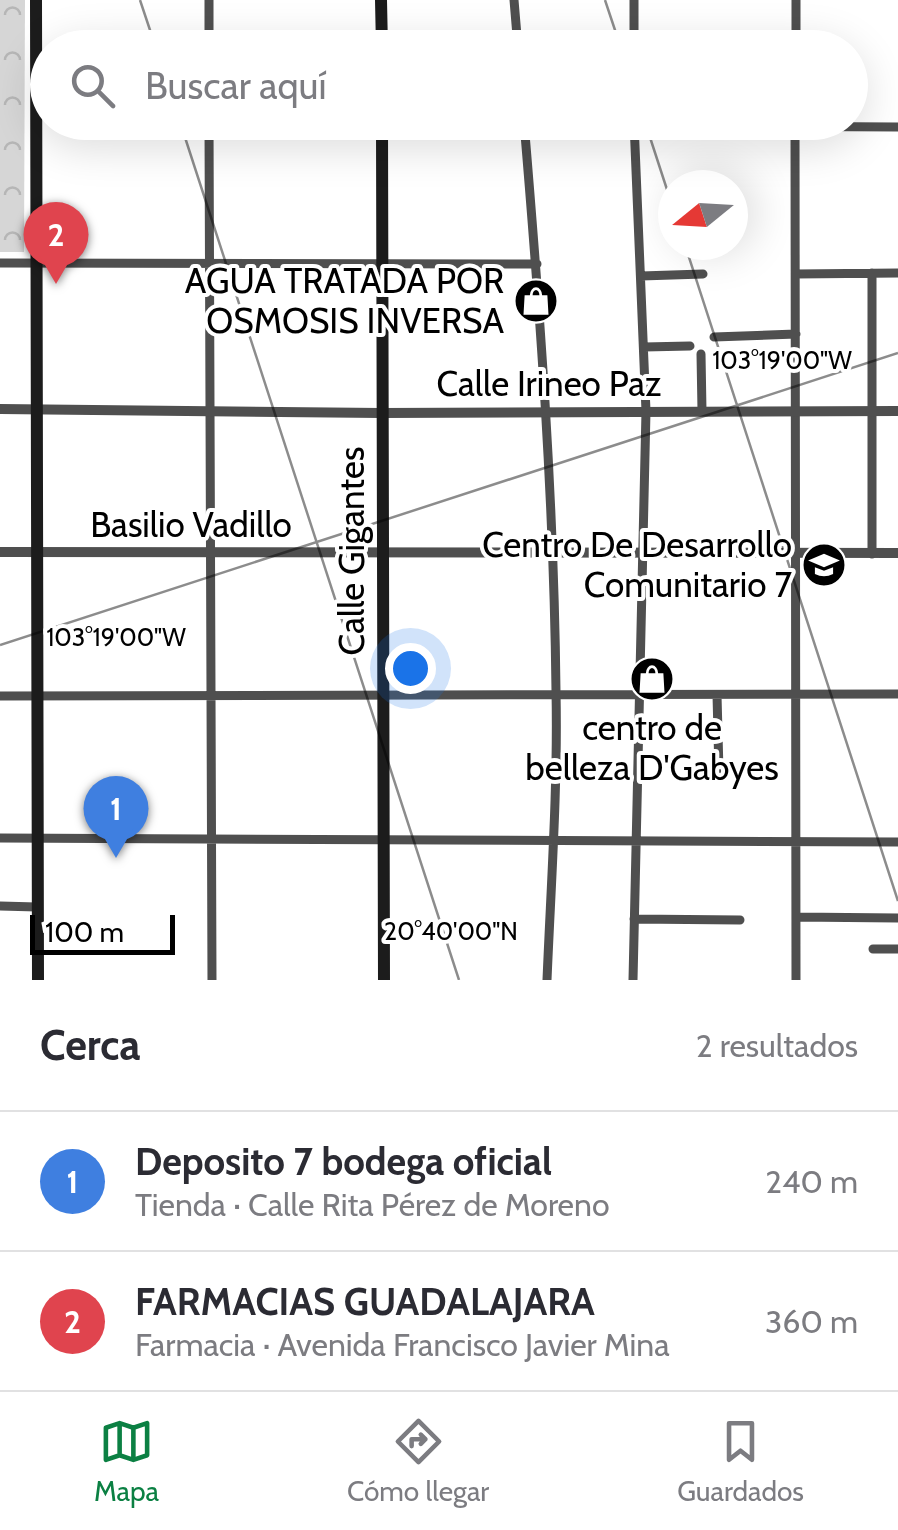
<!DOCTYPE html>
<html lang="es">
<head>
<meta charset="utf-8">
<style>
	body { margin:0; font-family:Cabin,sans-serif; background:#f7f7f7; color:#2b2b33 }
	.compass { position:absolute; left:658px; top:170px; width:90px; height:90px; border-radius:50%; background:#fff; box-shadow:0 10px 40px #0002; rotate:252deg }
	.scale { position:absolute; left:30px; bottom:25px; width:145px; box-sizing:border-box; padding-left:10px; border:5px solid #000; border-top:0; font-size:28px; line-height:35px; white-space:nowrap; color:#000; -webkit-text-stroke:8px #fff; paint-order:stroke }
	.you { position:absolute; left:410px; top:668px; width:35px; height:35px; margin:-25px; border:8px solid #fff; border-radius:50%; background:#1a73e8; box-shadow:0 0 0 15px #1a73e833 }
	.badge { display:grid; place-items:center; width:65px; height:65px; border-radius:50%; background:#0b8043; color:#fff; font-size:32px; font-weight:700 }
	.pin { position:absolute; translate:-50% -82px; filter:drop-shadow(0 2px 5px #0008) }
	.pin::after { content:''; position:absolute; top:52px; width:35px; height:30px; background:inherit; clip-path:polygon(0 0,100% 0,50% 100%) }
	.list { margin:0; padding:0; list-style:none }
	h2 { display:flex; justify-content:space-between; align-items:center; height:130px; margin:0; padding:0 40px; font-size:42px }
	h2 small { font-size:32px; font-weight:400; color:#7c7c81 }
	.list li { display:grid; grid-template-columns:65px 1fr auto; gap:30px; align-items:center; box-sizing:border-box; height:140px; padding:0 40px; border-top:2px solid #e1e1e2 }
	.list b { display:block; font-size:38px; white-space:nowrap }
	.list p { margin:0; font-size:32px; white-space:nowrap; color:#7c7c81 }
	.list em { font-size:32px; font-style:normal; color:#7c7c81 }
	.icon { flex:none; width:55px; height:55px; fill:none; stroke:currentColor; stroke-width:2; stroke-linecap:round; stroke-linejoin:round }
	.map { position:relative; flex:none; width:898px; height:980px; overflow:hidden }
	.search { position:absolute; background:#fff; box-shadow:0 10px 40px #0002; left:30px; right:30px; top:30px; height:110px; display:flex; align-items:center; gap:25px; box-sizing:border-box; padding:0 35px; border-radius:55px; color:#7c7c81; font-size:38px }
	.sheet { height:410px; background:#fff }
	nav { display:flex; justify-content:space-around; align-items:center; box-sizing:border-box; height:140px; border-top:2px solid #e1e1e2; background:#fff; font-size:28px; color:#7c7c81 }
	nav a { display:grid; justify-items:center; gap:5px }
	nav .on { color:#0b8043 }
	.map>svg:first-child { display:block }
</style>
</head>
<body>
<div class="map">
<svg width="898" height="980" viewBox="0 0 898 980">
	<defs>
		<pattern id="park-crowns" width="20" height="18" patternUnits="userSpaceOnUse" patternTransform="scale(2.5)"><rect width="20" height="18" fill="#d6d6d6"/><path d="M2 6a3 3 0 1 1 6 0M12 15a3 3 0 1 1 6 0" fill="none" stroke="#b6b6b6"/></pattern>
	</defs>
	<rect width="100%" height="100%" fill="#fff"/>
	<!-- park -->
	<path fill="url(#park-crowns)" d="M 0,0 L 25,0 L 24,252 L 0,252 Z"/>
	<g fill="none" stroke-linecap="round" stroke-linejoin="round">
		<!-- minor -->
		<path stroke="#4f4f4f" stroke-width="9" d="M 209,0 L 209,48
			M 514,0 L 518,48
			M 634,0 L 634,48
			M 796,48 L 796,0
			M 209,122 L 212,980
			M 306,122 L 524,125
			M 524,122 C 540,312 554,501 556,691 C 558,787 551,884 547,980
			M 795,122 L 796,980
			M 566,125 L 898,127
			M 0,263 L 537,264
			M 796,274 L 898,273
			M 641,276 L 703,274
			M 714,337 L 796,334
			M 644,347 L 690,346
			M 701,354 L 702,411
			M 872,554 L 872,273
			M 717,695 L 719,772
			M 0,696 L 898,694
			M 0,838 L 898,842
			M 0,906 L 37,907
			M 796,917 L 898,918
			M 634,919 L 740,920
			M 873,949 L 898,949
			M 633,980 L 646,411 L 634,122"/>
		<!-- tertiary -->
		<path stroke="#4f4f4f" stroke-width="10" d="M 0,409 L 381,413 L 898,411
			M 0,552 L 898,553"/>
		<!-- secondary -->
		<path stroke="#1c1c1c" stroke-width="12" d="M 36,0 L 38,980
			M 381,0 L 382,48
			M 382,122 L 384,980"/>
	</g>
	<!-- ticks -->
	<path fill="none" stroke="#000" stroke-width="2.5" stroke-opacity="0.45" d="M 140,0 L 156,48M 605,0 L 621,48M 180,122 L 459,980M 645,122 L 673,208M 685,245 L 898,901M 0,645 L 898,353"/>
	<!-- icons -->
	<defs>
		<symbol id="shop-disc" viewBox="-11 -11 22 22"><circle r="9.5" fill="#000" stroke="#fff"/><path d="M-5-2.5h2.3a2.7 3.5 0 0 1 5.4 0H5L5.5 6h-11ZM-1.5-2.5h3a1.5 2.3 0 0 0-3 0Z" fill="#fff"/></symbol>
		<symbol id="school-disc" viewBox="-11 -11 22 22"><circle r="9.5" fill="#000" stroke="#fff"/><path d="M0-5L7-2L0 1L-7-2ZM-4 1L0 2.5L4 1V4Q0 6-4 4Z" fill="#fff"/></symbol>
	</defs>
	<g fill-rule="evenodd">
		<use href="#shop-disc" x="511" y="276" width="50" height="50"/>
		<use href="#school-disc" x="799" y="540" width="50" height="50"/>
		<use href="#shop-disc" x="627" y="654" width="50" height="50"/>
	</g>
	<g text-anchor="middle" stroke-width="8" stroke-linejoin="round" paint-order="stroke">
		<!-- poi labels -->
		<g font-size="35" fill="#000" stroke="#fff" text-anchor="end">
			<text x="504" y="293">AGUA TRATADA POR<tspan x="504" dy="40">OSMOSIS INVERSA</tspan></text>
			<text x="792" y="557">Centro De Desarrollo<tspan x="792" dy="40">Comunitario 7</tspan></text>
			<text x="652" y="740" text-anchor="middle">centro de<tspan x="652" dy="40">belleza D'Gabyes</tspan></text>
		</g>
		<!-- street labels -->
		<g font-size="35" fill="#000" stroke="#fff">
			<text x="549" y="396">Calle Irineo Paz</text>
			<text x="191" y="537">Basilio Vadillo</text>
			<text transform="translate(352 551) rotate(-90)" y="12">Calle Gigantes</text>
		</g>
	</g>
	<g font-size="25" text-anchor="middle" fill="#000" stroke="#fff" stroke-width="8" stroke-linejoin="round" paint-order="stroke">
		<text x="782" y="369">103°19'00"W</text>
		<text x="116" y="646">103°19'00"W</text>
		<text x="451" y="940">20°40'00"N</text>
	</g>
</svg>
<svg class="compass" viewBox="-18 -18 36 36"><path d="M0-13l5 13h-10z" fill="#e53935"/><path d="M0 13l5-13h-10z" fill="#7c7c81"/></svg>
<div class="scale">100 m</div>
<div class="you"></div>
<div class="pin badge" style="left:116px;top:858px;background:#3f7fe0">1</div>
<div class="pin badge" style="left:56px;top:284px;background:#e0444e">2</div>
<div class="search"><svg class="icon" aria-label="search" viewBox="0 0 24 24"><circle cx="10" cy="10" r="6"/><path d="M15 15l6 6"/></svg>Buscar aquí</div>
</div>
<section class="sheet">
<h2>Cerca<small>2 resultados</small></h2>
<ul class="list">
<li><span class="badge" style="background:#3f7fe0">1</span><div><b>Deposito 7 bodega oficial</b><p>Tienda · Calle Rita Pérez de Moreno</p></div><em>240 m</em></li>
<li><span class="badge" style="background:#e0444e">2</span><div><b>FARMACIAS GUADALAJARA</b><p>Farmacia · Avenida Francisco Javier Mina</p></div><em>360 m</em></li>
</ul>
</section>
<nav>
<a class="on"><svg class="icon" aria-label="map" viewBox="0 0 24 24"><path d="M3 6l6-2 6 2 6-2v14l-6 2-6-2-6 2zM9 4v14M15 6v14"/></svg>Mapa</a>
<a><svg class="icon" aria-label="directions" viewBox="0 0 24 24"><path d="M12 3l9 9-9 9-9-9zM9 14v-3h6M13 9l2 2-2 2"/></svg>Cómo llegar</a>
<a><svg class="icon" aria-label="saved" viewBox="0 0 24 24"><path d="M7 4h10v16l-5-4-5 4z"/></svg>Guardados</a>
</nav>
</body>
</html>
